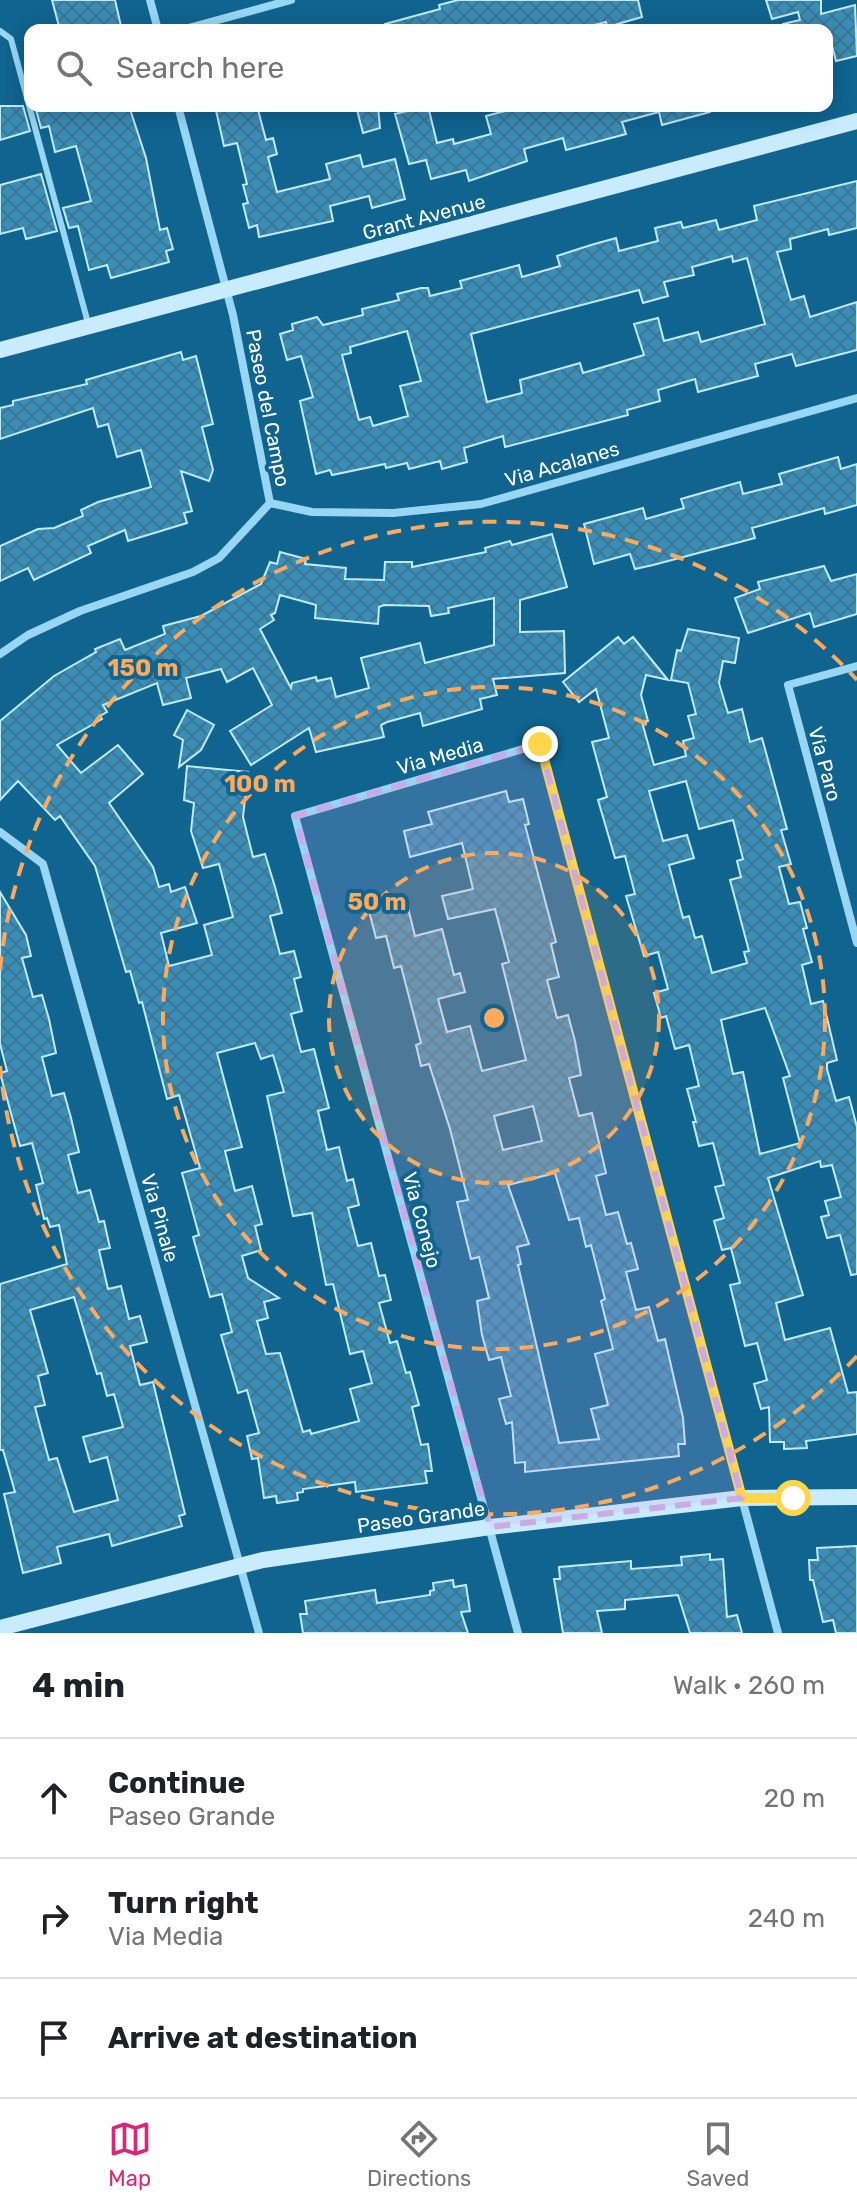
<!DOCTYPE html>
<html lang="en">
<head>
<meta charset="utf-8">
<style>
	body { margin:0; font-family:Rubik,sans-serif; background:#f6f6f6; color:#202124 }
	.stop { position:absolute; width:24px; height:24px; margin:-18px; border:6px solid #ffd54a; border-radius:50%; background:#fff }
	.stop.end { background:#ffd54a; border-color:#fff; box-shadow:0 2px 8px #0008 }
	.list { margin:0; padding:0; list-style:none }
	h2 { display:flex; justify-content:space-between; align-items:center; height:104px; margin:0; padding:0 32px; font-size:34px }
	h2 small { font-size:26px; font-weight:400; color:#757577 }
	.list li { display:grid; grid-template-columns:52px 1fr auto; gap:24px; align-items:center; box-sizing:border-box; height:120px; padding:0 32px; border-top:2px solid #e0e0e0 }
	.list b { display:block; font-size:30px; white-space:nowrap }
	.list p { margin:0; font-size:26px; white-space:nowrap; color:#757577 }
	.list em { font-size:26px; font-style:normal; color:#757577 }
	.icon { flex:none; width:44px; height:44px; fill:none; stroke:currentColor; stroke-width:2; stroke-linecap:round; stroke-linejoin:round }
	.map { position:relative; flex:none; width:857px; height:1633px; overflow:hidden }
	.search { position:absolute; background:#fff; box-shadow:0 4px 20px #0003; left:24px; right:24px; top:24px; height:88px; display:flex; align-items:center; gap:20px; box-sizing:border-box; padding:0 28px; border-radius:16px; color:#757577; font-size:30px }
	.sheet { height:464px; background:#fff }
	nav { display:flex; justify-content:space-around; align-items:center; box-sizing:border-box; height:112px; border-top:2px solid #e0e0e0; background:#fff; font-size:22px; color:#757577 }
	nav a { display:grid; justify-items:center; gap:4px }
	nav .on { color:#db2777 }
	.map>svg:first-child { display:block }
</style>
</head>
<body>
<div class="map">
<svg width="857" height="1633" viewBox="0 0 857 1633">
	<defs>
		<pattern id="building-cross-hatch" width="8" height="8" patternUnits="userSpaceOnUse" patternTransform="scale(2)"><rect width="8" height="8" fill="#378eb9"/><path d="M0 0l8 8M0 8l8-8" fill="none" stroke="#3f748d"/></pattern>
	</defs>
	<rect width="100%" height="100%" fill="#0f6490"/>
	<!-- building -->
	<path fill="url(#building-cross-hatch)" stroke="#c0eafe" stroke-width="2" fill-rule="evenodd" d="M 52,0 L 115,0 L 121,26 L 103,30 L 60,30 Z
		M 458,0 L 638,0 L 642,17 L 607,27 L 606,22 L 574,30 L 386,30 L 385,24 L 440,9 L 439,5 Z
		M 766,0 L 821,0 L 821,14 L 855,5 L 857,56 L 836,61 L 828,30 L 784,30 L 783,24 L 800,20 L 798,12 L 772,19 Z
		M 0,106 L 23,106 L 30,131 L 0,140 Z
		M 35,106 L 129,106 L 146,158 L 160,230 L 167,228 L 173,249 L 166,251 L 169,262 L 111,278 L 107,265 L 89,270 L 78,226 L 69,228 L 63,208 L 91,201 L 76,146 L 55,152 L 49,126 L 41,128 Z
		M 215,106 L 257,106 L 266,140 L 273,138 L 277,154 L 268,157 L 277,192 L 330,179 L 326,164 L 360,155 L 363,167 L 395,159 L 405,199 L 372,208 L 369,196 L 330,206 L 333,221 L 259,237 L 257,225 L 249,228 L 243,204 L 248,203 L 243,185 L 247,184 L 237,143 L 224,146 Z
		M 356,106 L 378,106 L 380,128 L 363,133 Z
		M 428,106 L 437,143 L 453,139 L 454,144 L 491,134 L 486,116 L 521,107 L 522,110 L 540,106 L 710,106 L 710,112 L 662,125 L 659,112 L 622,122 L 626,134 L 566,150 L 563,138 L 524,149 L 527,161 L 469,181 L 466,170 L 431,179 L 426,160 L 409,164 L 395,114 Z
		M 41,174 L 57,231 L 26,239 L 23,228 L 0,234 L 0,185 Z
		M 857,181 L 857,228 L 829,235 L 828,229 L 790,239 L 791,249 L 777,252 L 791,300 L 804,296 L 810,317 L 857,302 L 857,350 L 796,366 L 792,354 L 755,364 L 758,376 L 698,392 L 695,379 L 658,390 L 660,401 L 627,410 L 628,415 L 505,447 L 503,436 L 464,448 L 467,462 L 442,469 L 440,461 L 409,469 L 407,463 L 386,468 L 385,464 L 332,475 L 330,470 L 316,474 L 300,401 L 313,397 L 301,356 L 287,360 L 280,334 L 293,330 L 292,324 L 317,317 L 323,325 L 363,315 L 362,309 L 399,300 L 397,294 L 421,288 L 428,288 L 430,296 L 462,288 L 460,281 L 519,265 L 522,277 L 560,266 L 557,256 L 591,245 L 616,238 L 619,251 L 658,241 L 655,228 L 681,222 L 683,228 L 716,220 L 719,230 L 757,220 L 754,206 ZM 732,256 L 733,262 L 747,258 L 765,324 L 701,342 L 698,332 L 664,341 L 658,318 L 634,324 L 644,355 L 583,373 L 580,363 L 520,380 L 522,393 L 487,402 L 471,334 L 639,290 L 643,303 L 668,296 L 664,282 L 694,275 L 692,267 ZM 407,331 L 421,381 L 400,386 L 408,416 L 373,426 L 370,417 L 359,420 L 342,355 L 351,353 L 350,347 Z
		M 181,352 L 183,360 L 196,356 L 213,424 L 202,427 L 213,470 L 209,481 L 181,471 L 192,511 L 184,513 L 187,523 L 128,541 L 125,530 L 88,546 L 91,553 L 34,580 L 28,568 L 0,581 L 0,546 L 38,529 L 54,528 L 83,516 L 81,510 L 98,502 L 151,487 L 141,450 L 117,457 L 108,424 L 98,427 L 93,408 L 0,439 L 0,408 L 13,405 L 13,401 L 87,384 L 86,380 Z
		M 838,457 L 841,469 L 857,464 L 857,505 L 825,514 L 824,508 L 752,528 L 755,538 L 653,565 L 635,569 L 630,554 L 594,564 L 584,524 L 643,508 L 646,519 L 684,508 L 681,499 L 740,482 L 743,494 L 782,484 L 779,474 Z
		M 552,534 L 567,587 L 520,600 L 520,632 L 564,631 L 565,673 L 493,679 L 497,695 L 480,699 L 482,709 L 423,726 L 420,713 L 387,722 L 381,725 L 384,737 L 316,752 L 309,728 L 251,765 L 230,731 L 272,705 L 253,668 L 227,682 L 221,669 L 186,678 L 191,698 L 163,705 L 157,683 L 103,705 L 107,712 L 100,716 L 102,719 L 57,745 L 81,773 L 118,745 L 143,774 L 109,803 L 153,867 L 159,887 L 169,884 L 171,892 L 185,887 L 197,923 L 161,933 L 169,966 L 212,955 L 204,925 L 233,917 L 219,864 L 203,868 L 191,831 L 194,803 L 184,800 L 187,766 L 248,772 L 243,817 L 253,857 L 265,854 L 275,887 L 282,913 L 270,916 L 280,954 L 294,951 L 301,977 L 294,979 L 302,1011 L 291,1014 L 301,1052 L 314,1049 L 329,1108 L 318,1111 L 327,1150 L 339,1147 L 347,1181 L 353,1179 L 359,1205 L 348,1208 L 358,1246 L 371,1243 L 379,1276 L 385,1275 L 391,1300 L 379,1303 L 390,1343 L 397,1341 L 406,1373 L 410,1372 L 419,1405 L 412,1407 L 421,1445 L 428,1444 L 432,1471 L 425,1471 L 427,1483 L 356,1492 L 355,1482 L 303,1489 L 303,1492 L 297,1493 L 298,1500 L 277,1503 L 276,1496 L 264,1498 L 258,1458 L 252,1459 L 247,1436 L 259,1433 L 247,1390 L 238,1393 L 221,1335 L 232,1332 L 222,1294 L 210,1297 L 193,1237 L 199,1235 L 182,1173 L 200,1168 L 179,1095 L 167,1099 L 142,1002 L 139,1003 L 130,971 L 126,972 L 95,866 L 60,816 L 55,820 L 18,781 L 0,800 L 0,721 L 54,676 L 96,652 L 95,649 L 120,639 L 125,650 L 165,634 L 163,626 L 201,616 L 261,584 L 270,562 L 277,564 L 280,552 L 306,559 L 305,564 L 346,568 L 345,579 L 384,580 L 385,562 L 412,562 L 412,567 L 486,552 L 485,548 L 510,541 L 512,545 ZM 280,595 L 316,605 L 315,618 L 378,624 L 379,607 L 384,605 L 429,606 L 431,616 L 449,613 L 448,608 L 494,598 L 494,645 L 425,663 L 420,643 L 361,658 L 369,688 L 336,697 L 331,678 L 317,681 L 316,677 L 292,683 L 291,688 L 260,629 L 274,620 L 271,615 L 275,613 ZM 255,1043 L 261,1059 L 273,1055 L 284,1092 L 267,1096 L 293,1216 L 312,1213 L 326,1285 L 333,1284 L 350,1354 L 363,1351 L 372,1383 L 350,1389 L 359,1421 L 311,1434 L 310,1430 L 303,1432 L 280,1353 L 266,1354 L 257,1321 L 268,1318 L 264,1302 L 279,1298 L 248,1278 L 242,1256 L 261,1250 L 255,1226 L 262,1224 L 252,1186 L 235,1191 L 225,1151 L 242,1147 L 217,1053 Z
		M 824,566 L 831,581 L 857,574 L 857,614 L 814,627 L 810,613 L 748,633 L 735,598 L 760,589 L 758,582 Z
		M 688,629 L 739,638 L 735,663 L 723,661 L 719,683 L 728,713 L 742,709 L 750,742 L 762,738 L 787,829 L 781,830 L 791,864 L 779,867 L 789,904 L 800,902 L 807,928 L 803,929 L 812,962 L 802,965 L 811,1004 L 823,1001 L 837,1060 L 827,1063 L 827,1069 L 836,1101 L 849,1097 L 857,1127 L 857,1274 L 851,1275 L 840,1235 L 827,1238 L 821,1217 L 829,1215 L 825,1201 L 841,1197 L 832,1165 L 821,1167 L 820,1161 L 768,1178 L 803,1295 L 776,1303 L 785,1340 L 830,1328 L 848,1393 L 857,1392 L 857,1434 L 806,1441 L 807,1448 L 784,1449 L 784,1442 L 770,1442 L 769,1407 L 761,1409 L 754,1384 L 767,1380 L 757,1343 L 745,1346 L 730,1285 L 740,1283 L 731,1248 L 722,1250 L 714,1221 L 724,1218 L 715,1187 L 724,1185 L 713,1143 L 699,1146 L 693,1122 L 696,1122 L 687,1089 L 699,1086 L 689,1045 L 675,1049 L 666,1016 L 661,1018 L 654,993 L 668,989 L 658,952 L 644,956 L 626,896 L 635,894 L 625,856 L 615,858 L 598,800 L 607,797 L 592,742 L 609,738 L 596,689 L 579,702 L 563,682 L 618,637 L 624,644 L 633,637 L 668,680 L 646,675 L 641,695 L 648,721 L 642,722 L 654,765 L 686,756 L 683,741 L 694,738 L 688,716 L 696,714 L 688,683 L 671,680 L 677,650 L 681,651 ZM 686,781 L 699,829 L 733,820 L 743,859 L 737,861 L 741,877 L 730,880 L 749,951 L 744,952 L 747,963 L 712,973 L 702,936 L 695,938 L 689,916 L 683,918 L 669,865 L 694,858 L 687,835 L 663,841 L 649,791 ZM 765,1008 L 790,1076 L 783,1078 L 800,1143 L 760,1154 L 743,1072 L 733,1074 L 721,1020 Z
		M 187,710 L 214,725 L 201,750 L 179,767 L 183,740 L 174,735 Z
		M 506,791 L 509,802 L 523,799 L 529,824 L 525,825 L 556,942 L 551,944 L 559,977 L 547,980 L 557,1018 L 568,1015 L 575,1041 L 581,1075 L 569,1078 L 579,1116 L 592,1113 L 606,1173 L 596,1176 L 606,1215 L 618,1212 L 627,1244 L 631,1243 L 638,1269 L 626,1272 L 636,1310 L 649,1307 L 658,1341 L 665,1339 L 683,1418 L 685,1444 L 678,1444 L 679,1456 L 525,1472 L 525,1462 L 515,1463 L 512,1422 L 506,1424 L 499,1399 L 511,1396 L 501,1357 L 489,1360 L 482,1335 L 477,1301 L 489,1298 L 479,1257 L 471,1259 L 465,1235 L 457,1202 L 468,1200 L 450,1129 L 429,1064 L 421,1066 L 416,1045 L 421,1043 L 401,966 L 394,968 L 386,936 L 376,938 L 369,911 L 380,908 L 379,902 L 405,896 L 415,936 L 442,929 L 454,975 L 460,973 L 465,992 L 438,999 L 447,1032 L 470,1026 L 482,1071 L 526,1060 L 502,964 L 509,962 L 495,909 L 448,919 L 442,896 L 473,889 L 462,843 L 410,857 L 404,831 L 432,824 L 428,812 ZM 533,1106 L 542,1141 L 503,1150 L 494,1116 ZM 555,1173 L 569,1220 L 579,1218 L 586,1247 L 591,1245 L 605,1299 L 601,1301 L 613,1349 L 595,1354 L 608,1405 L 591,1409 L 599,1439 L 559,1443 L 518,1265 L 521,1264 L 517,1247 L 529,1244 L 508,1185 Z
		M 0,892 L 26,935 L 31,956 L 22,958 L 33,997 L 42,995 L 49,1019 L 56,1053 L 42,1057 L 52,1096 L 64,1093 L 71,1118 L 79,1152 L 68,1155 L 78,1193 L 90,1190 L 99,1222 L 104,1221 L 110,1248 L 99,1250 L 108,1289 L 121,1286 L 129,1319 L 140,1316 L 147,1342 L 130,1346 L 140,1385 L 153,1382 L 185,1514 L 179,1516 L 182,1526 L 112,1546 L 109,1534 L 57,1547 L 61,1563 L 23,1573 L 4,1494 L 15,1492 L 3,1450 L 0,1450 L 0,1284 L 67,1264 L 59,1225 L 50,1227 L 47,1218 L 44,1219 L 36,1185 L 43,1183 L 32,1143 L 20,1146 L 0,1073 L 7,1071 L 0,1044 ZM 74,1297 L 97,1374 L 101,1373 L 107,1396 L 114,1394 L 123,1427 L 83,1437 L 90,1462 L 107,1457 L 118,1500 L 74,1512 L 57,1458 L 49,1460 L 35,1407 L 45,1405 L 38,1376 L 48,1373 L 30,1310 Z
		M 857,1546 L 857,1633 L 836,1633 L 833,1620 L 823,1622 L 813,1580 L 810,1580 L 809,1560 L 818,1560 L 817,1548 Z
		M 710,1554 L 710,1560 L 723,1559 L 727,1617 L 737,1615 L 742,1633 L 690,1633 L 678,1595 L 625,1600 L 625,1609 L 597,1611 L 602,1633 L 563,1633 L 554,1579 L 560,1579 L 559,1567 L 631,1561 L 631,1569 L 682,1565 L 681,1557 Z
		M 453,1580 L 454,1587 L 466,1585 L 470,1611 L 461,1612 L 468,1633 L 303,1633 L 300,1614 L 307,1614 L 305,1601 L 375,1590 L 377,1603 L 430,1595 L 430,1591 L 434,1590 L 433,1583 Z"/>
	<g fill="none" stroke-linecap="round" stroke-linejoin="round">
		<!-- lane -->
		<path stroke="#98d6f4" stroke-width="6" d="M 0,31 L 11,39 L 88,323"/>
		<!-- street -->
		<path stroke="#98d6f4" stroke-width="8" d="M 150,0 L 158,30
			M 181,30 L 291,0
			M 178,106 L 233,315 L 270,503
			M 270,503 L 312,512 L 393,513 L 481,504 L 857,398
			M 0,654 L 28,635 L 80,611 L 193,572 L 219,558 L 270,503
			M 857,666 L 788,685 L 857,943
			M 0,832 L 43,864 L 259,1633
			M 518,1633 L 295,816 L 540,744 L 778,1633"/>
		<!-- secondary -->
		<path stroke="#c8ebfd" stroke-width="16" d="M 0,350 L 857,121
			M 0,1628 L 263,1560 L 490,1527 L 742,1498 L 857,1497"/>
	</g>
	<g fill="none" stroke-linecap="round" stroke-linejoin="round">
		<!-- route -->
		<path stroke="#ffd54a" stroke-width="10" d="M 540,744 L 742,1498 L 793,1498"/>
	</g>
	<!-- marked area -->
	<path fill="#caabe5" fill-opacity="0.2" stroke="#caabe5" stroke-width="6" stroke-dasharray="16 10" stroke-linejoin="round" d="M 540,744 L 742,1498 L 490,1527 L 295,816 Z"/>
	<!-- distance rings -->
	<circle cx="494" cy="1018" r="165" fill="#ffaa5b" fill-opacity=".12"/>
	<g fill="none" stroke="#ffaa5b" stroke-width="4" stroke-dasharray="14 10">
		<circle cx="494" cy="1018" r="165"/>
		<circle cx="494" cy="1018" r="331"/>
		<path d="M857 1356A496 496 0 0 1 0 1066M0 970A496 496 0 0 1 857 680"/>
	</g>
	<g text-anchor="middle" stroke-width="8" stroke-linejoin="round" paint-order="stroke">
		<!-- street labels -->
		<g font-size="20" fill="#fff" stroke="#0f6490">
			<text transform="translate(424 217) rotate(-15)" y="7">Grant Avenue</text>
			<text transform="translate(268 408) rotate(79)" y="7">Paseo del Campo</text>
			<text transform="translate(562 464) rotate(-16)" y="7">Via Acalanes</text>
			<text transform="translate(440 756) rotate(-16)" y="7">Via Media</text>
			<text transform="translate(825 764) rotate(75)" y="7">Via Paro</text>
			<text transform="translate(160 1218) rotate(74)" y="7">Via Pinale</text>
			<text transform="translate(422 1220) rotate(75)" y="7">Via Conejo</text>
			<text transform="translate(421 1517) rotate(-8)" y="7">Paseo Grande</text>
		</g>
	</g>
	<circle cx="494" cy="1018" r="12" fill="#ffaa5b" stroke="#0f6490" stroke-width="4"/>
	<g font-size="24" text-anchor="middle" font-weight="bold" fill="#ffaa5b" stroke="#0f6490" stroke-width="8" stroke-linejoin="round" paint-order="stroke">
		<text x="143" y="676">150 m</text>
		<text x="260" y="792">100 m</text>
		<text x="377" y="910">50 m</text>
	</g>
</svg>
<div class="stop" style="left:793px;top:1498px"></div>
<div class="stop end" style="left:540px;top:744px"></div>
<div class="search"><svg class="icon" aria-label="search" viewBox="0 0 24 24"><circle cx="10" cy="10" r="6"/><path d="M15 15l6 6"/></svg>Search here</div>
</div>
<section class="sheet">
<h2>4 min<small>Walk · 260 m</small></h2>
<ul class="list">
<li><svg class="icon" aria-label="ahead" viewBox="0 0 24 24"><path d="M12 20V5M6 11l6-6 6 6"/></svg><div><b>Continue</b><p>Paseo Grande</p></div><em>20 m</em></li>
<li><svg class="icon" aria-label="right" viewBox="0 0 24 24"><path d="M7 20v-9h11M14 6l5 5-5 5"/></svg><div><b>Turn right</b><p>Via Media</p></div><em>240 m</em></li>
<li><svg class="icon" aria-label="arrive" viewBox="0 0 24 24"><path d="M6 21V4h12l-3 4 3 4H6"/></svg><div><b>Arrive at destination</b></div></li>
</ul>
</section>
<nav>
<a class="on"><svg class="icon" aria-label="map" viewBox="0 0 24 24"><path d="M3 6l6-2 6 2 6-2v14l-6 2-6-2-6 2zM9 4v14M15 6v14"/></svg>Map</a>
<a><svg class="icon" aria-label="directions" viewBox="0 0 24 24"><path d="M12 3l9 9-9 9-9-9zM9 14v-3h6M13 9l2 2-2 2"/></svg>Directions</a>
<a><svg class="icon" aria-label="saved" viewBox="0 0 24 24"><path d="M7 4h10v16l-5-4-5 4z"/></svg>Saved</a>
</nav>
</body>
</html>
